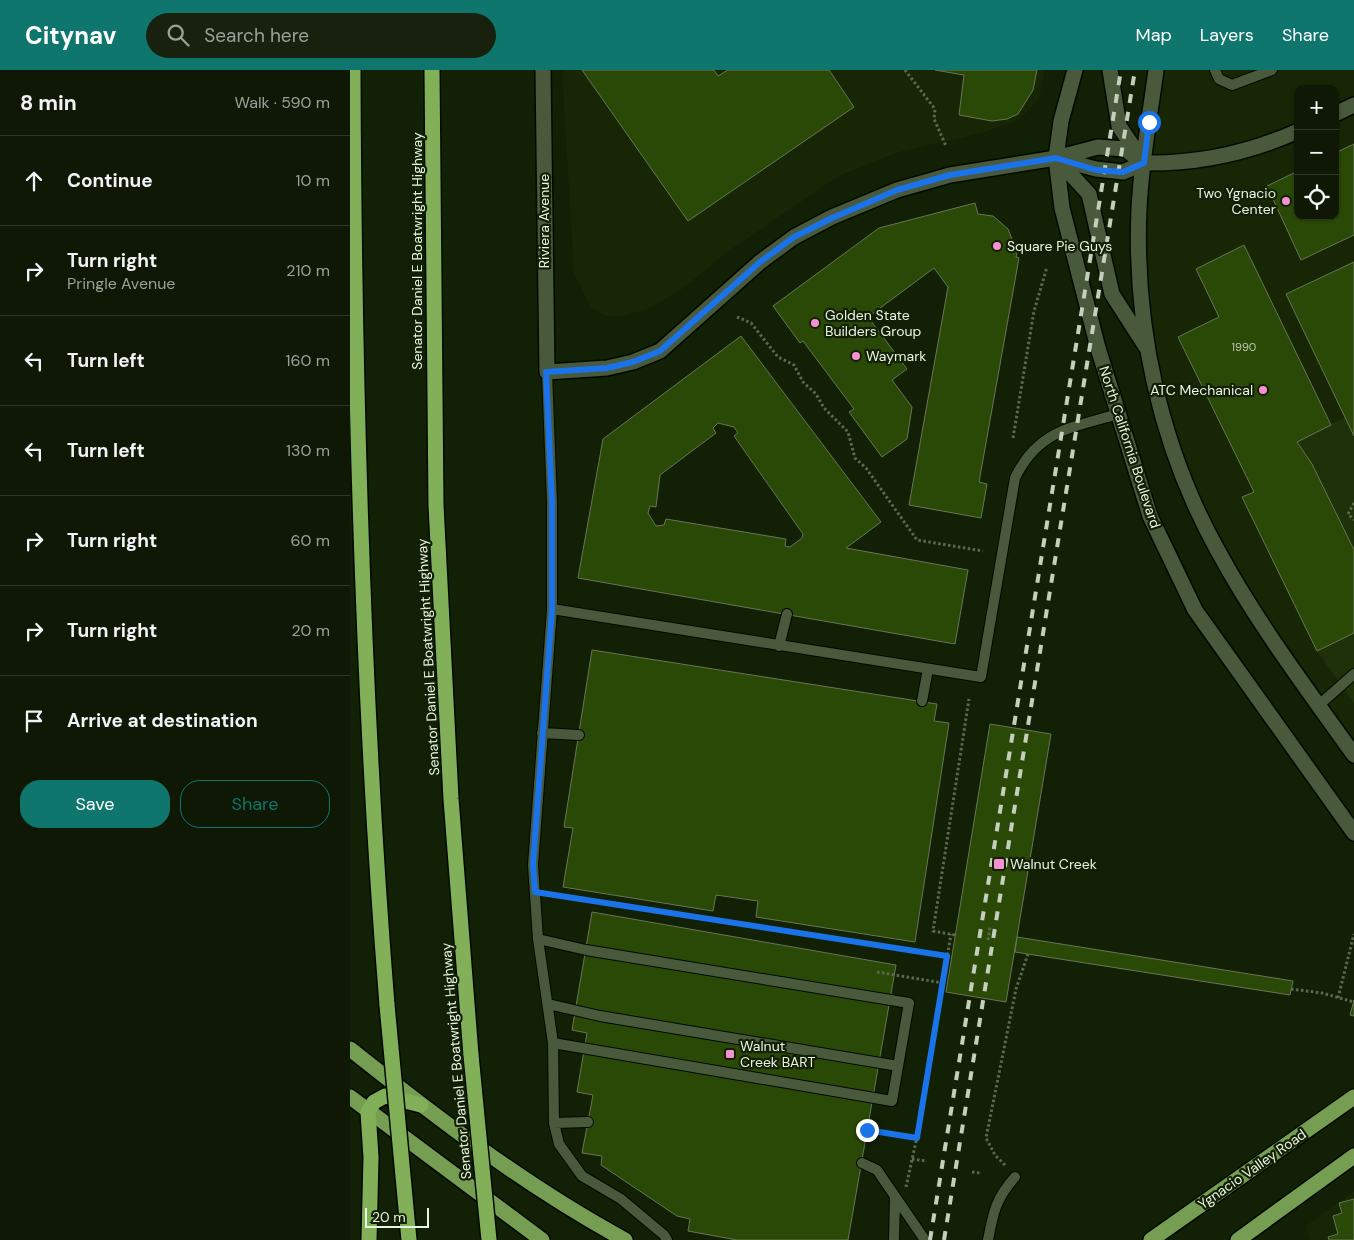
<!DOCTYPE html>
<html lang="en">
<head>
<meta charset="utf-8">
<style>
	body { margin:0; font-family:"DM Sans",sans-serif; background:#17210e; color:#f1f3f6 }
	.controls { position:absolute; right:15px; top:15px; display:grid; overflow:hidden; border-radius:10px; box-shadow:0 1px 4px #0004 }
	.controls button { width:45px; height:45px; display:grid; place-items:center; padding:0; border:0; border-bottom:1px solid #2e3726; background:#0e1804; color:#f1f3f6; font:25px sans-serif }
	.scale { position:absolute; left:15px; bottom:12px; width:64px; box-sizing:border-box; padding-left:5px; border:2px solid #e9f3e2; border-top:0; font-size:14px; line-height:18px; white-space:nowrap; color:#e9f3e2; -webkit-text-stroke:4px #122005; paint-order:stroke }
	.stop { position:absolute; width:15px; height:15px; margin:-11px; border:4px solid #1a73e8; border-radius:50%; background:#fff }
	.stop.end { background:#1a73e8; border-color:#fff; box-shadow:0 1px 5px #0008 }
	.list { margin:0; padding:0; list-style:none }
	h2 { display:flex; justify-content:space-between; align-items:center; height:65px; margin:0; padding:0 20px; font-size:21px }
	h2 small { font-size:16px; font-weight:400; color:#9ba09a }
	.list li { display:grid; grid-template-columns:32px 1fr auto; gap:15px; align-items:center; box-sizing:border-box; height:90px; padding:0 20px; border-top:1px solid #2e3726 }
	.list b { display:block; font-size:19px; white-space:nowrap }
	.list p { margin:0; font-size:16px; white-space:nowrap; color:#9ba09a }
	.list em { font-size:16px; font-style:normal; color:#9ba09a }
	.actions { display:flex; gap:10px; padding:15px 20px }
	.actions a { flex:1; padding:11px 0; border:1px solid #0f766e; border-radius:20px; text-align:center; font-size:18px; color:#0f766e }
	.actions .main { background:#0f766e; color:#fff }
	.icon { flex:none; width:28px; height:28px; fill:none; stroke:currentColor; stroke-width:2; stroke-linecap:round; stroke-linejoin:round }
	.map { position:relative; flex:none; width:1004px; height:1170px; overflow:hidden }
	header { display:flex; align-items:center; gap:30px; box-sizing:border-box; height:70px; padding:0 25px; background:#0f766e; color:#fff }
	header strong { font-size:24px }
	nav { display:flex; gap:28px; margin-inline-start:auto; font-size:18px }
	.search { width:350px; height:45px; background:#17210e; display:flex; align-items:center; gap:12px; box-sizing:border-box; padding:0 18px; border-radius:28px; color:#9ba09a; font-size:19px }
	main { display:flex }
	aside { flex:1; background:#0e1804 }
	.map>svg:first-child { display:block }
</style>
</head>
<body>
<header>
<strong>Citynav</strong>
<div class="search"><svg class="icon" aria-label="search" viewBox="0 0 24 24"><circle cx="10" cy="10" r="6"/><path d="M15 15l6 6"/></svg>Search here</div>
<nav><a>Map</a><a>Layers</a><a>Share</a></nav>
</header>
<main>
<aside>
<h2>8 min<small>Walk · 590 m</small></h2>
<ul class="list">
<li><svg class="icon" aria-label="ahead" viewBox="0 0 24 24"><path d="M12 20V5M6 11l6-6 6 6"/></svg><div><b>Continue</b></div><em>10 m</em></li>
<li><svg class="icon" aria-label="right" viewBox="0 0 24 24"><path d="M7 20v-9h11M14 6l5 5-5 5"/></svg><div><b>Turn right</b><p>Pringle Avenue</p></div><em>210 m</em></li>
<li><svg class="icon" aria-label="left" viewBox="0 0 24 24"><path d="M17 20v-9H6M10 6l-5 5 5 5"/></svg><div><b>Turn left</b></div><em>160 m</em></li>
<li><svg class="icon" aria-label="left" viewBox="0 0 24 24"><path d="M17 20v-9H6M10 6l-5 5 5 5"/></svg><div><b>Turn left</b></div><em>130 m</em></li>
<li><svg class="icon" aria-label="right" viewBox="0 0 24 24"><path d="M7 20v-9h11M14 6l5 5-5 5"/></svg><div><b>Turn right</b></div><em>60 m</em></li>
<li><svg class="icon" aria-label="right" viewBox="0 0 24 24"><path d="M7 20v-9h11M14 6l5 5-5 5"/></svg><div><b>Turn right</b></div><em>20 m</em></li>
<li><svg class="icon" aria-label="arrive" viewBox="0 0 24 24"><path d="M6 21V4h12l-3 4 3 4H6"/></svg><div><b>Arrive at destination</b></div></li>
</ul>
<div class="actions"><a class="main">Save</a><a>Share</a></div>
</aside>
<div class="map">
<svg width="1004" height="1170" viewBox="0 0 1004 1170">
	<rect width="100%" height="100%" fill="#122005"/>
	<!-- built -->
	<path fill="#172705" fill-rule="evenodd" d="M 212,0 L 695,0 L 689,29 L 669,50 L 632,63 L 549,82 L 489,106 L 380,180 L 332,219 L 298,239 L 271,246 L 256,246 L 241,238 L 224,203 Z
		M 806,0 L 1004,0 L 1004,685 L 919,563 L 835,411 L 796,278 L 789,181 ZM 948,19 L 985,19 L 985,146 L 948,146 Z
		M 1004,1121 L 1004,1170 L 960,1170 L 956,1156 Z"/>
	<!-- green -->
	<path fill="#1e3109" d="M 995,347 L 1004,366 L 1004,480 L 962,394 L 947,372 Z
		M 1004,563 L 1004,633 L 967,581 Z"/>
	<!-- building -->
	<path fill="#2b4906" stroke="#667658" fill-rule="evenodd" d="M 232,0 L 364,0 L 368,6 L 378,0 L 479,0 L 504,37 L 338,151 Z
		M 585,0 L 687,0 L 683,20 L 668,44 L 657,49 L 642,51 L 609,45 L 614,5 Z
		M 1004,74 L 1004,165 L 951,190 L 917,116 L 948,101 L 948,146 L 985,146 L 985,83 Z
		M 625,133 L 628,144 L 643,146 L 658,159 L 667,182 L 666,187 L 669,188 L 629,412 L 637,414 L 631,448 L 559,435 L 598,217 L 584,198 L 518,247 L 557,299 L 542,310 L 562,337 L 557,369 L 532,387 L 499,342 L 504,339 L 453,271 L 450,273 L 423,236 L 529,158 Z
		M 894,175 L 981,355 L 947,372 L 962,394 L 1004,480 L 1004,563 L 967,581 L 892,427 L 904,422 L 828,267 L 869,247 L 846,199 Z
		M 1004,192 L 1004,366 L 936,224 Z
		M 391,266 L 531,452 L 496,478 L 618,500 L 605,574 L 228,508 L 253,369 ZM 368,353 L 384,357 L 388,363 L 384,366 L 453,464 L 452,468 L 440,477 L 435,476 L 436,469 L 316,449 L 314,455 L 306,456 L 298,443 L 300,436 L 306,437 L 310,405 L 366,363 L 363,358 Z
		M 242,580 L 587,634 L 584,651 L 599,653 L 565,872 L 406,847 L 408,831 L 366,825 L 363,841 L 213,817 L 223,758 L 214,757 Z
		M 640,654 L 701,664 L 656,932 L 596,922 Z
		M 242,842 L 546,895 L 498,1170 L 387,1170 L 338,1161 L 340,1149 L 327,1146 L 251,1095 L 252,1086 L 232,1083 L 243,1025 L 227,1022 L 237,963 L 222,960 Z
		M 667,867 L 943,911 L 940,925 L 665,882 Z
		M 1004,930 L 1004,946 L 1000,945 Z
		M 1004,1129 L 1004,1170 L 979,1170 L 978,1167 L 988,1164 L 983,1146 L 992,1143 L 989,1133 Z"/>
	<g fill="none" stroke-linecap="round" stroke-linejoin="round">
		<defs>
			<path id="service" d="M 865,0 L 869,9 L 882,15 L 922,0
				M 197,302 L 202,432 L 202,539 L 183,795 L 188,869 L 203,973 L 204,1053 L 209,1074 L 232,1106 L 271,1129 L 314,1165 L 317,1170
				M 202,539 L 631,607 L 665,408 C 688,360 721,358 768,344
				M 429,576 L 437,544
				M 572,631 L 578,599
				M 969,635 L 1004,604
				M 192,663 L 229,665
				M 188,869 L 236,880 L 559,933 L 542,1031 L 203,973
				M 198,934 L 250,946 L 548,996
				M 204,1053 L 238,1052
				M 512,1093 L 527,1100 L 575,1170
				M 544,1170 L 545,1127
				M 638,1170 C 643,1143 646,1128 665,1107"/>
			<path id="minor" d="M 193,0 L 197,302 L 257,298 L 283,292 L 310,281 L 410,192 L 444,167 L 482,147 L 547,120 L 600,105 L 706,88
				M 985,44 L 1004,35
				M 794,93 C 848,94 899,83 948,61"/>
			<path id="tertiary" d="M 706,88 L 748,77 L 775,79 L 792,92
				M 708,89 L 746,99 L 773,102 L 794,93"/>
			<path id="secondary" d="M 725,0 L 711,51 L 706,88 L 712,138 L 748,278 L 800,446 L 845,540 L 1004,763
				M 760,0 L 769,56 L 794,93
				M 806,0 C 800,46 791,93 789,139 C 784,257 810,377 868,481 C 907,553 957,619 1004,685
				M 706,88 L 739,124 L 762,224 L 796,277"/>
			<path id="trunk" d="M 0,979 C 87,1048 177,1117 275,1170
				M 0,1027 L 192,1170
				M 801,1170 L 1004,1027
				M 888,1170 L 1004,1086"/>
			<path id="motorway" d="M 3,0 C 4,312 12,624 37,935
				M 82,0 L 86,435 L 101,729 L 121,985
				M 19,1170 L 21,1087 L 18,1042 L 24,1032 L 35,1026 L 71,1035"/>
		</defs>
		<!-- service casing -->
		<use href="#service" stroke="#020900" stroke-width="12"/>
		<!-- minor casing -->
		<use href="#minor" stroke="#020900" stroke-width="18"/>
		<!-- tertiary casing -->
		<use href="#tertiary" stroke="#020900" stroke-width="18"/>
		<!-- secondary casing -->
		<use href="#secondary" stroke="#020900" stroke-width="18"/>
		<!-- trunk casing -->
		<use href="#trunk" stroke="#020900" stroke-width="18"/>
		<!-- motorway casing -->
		<use href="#motorway" stroke="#020900" stroke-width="18"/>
		<!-- path -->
		<path stroke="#5c6951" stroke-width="3" stroke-dasharray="2.5 2.5" stroke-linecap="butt" d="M 555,0 L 585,39 L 584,49 L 596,76
			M 387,247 L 401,253 L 428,287 L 444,295 L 453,312 L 466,324 L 474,338 L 498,362 L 505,388 L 516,398 L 567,470 L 633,481
			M 663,368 L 684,241 L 697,197
			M 1004,433 L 998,444 L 1004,450
			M 200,824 L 597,886
			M 605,865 L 583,861 L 619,629
			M 638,870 L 640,857
			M 527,902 L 593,913
			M 941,919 L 972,923 L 1004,932
			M 988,928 L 1004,864
			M 517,1060 L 567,1067 L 601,864
			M 562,1089 L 577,1091
			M 655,1095 L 645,1085 L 636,1068 L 666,919 L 678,884
			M 622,1102 L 630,1103
			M 556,1117 L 567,1067"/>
		<!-- service -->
		<use href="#service" stroke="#49593c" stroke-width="10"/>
		<!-- minor -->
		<use href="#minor" stroke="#49593c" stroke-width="15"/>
		<!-- tertiary -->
		<use href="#tertiary" stroke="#49593c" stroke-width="15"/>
		<!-- secondary -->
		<use href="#secondary" stroke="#49593c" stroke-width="15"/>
		<!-- trunk -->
		<use href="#trunk" stroke="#769e52" stroke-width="15"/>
		<!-- motorway -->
		<use href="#motorway" stroke="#82b058" stroke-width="15"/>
		<!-- rail -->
		<path stroke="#c5cfbd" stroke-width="4" stroke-dasharray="9 9" stroke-linecap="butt" d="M 580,1170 L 771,0
			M 594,1170 L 785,0"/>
		<defs>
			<path id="motorway-bridge" d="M 37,935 L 59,1170
				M 121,985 L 139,1170"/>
		</defs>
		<!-- motorway-bridge casing -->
		<use href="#motorway-bridge" stroke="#020900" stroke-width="18" stroke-linecap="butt"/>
		<!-- motorway-bridge -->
		<use href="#motorway-bridge" stroke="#82b058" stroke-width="15"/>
	</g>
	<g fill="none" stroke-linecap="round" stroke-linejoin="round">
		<!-- route -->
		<path stroke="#1a73e8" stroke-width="6" d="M 517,1060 L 567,1068 L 597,886 L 185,822 L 183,794 L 202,540 L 202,432 L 196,302 L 257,298 L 283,292 L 310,281 L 410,192 L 444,167 L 482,148 L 547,120 L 600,105 L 706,88 L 746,100 L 773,102 L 794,93 L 799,52"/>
	</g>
	<!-- markers -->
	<g fill="#f591d2" stroke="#122005" stroke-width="2">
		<circle cx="936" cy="131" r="5"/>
		<circle cx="647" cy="176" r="5"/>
		<circle cx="465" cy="253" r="5"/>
		<circle cx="506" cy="286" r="5"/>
		<circle cx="913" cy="320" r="5"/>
		<rect x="643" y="788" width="12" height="12" rx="2.5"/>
		<rect x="375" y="979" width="10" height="10" rx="2.5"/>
	</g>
	<g text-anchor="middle" stroke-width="4.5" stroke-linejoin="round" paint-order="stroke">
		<!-- number labels -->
		<g font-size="11" fill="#bac8ab">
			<text x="894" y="281">1990</text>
		</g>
		<!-- poi labels -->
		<g font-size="14" fill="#e9f3e2" stroke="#122005" text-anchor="start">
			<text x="926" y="128" text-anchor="end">Two Ygnacio<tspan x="926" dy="16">Center</tspan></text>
			<text x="657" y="181">Square Pie Guys</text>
			<text x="475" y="250">Golden State<tspan x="475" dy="16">Builders Group</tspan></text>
			<text x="516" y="291">Waymark</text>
			<text x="903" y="325" text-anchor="end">ATC Mechanical</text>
			<text x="660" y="799">Walnut Creek</text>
			<text x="390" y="981">Walnut<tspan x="390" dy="16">Creek BART</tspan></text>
		</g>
		<!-- street labels -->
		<g font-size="14" fill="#e9f3e2" stroke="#122005">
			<text transform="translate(194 151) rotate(-90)" y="5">Riviera Avenue</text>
			<text transform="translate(67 181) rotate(-90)" y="5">Senator Daniel E Boatwright Highway</text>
			<text transform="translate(780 377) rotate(72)" y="5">North California Boulevard</text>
			<text transform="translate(78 587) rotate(-93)" y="5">Senator Daniel E Boatwright Highway</text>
			<text transform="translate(106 991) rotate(-95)" y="5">Senator Daniel E Boatwright Highway</text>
			<text transform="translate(902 1099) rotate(-35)" y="5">Ygnacio Valley Road</text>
		</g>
	</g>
</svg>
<div class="controls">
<button>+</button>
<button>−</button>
<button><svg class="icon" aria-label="locate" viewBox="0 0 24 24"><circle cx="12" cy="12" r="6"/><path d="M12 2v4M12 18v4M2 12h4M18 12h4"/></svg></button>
</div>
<div class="scale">20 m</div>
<div class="stop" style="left:799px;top:52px"></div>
<div class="stop end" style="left:517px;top:1060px"></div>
</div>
</main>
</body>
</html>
